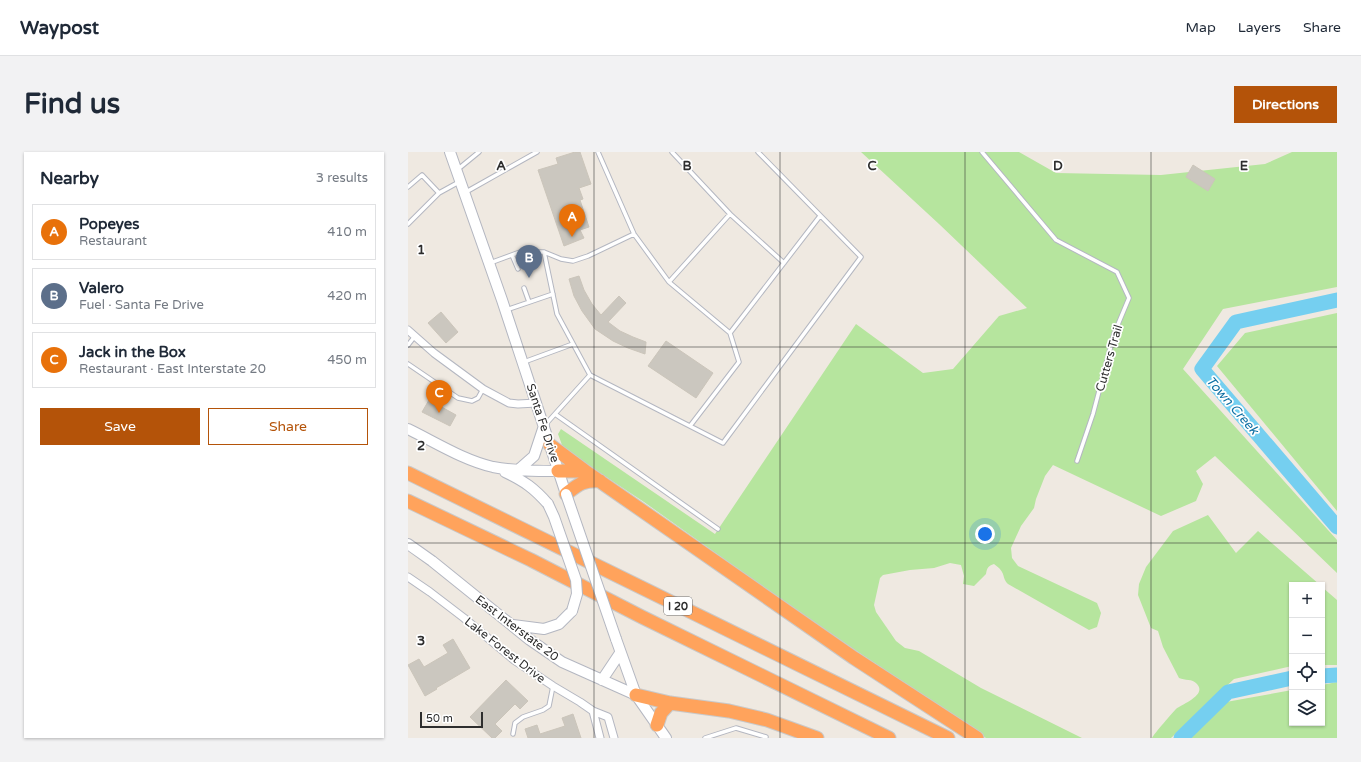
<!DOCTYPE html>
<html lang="en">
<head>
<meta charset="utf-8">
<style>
	body { margin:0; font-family:"Varela Round",sans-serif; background:#f2f2f3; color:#1f2937 }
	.controls { position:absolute; right:12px; bottom:12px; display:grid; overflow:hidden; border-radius:0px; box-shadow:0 1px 3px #0004 }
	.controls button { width:36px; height:36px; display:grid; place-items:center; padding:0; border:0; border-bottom:1px solid #e0e1e3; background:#fff; color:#1f2937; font:20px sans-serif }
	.scale { position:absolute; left:12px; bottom:10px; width:63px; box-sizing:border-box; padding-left:4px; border:2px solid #2e2e2e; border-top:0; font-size:11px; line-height:14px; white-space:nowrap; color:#2e2e2e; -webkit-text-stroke:3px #fff; paint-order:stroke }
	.you { position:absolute; left:577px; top:382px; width:14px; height:14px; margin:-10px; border:3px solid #fff; border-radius:50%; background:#1a73e8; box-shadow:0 0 0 6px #1a73e833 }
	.badge { display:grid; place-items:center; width:26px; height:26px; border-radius:50%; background:#b45309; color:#fff; font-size:13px; font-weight:700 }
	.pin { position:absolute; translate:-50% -33px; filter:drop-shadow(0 1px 2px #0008) }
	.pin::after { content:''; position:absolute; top:21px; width:14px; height:12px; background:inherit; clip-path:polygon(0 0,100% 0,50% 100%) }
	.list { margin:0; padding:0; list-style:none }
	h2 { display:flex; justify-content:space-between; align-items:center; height:52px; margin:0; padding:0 16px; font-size:17px }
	h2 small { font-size:13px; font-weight:400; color:#747a83 }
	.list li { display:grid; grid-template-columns:26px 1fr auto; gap:12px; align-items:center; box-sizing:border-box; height:56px; margin:0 8px 8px; padding:0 8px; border:1px solid #e0e1e3; border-radius:0px }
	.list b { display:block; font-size:15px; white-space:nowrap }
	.list p { margin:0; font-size:13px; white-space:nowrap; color:#747a83 }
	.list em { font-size:13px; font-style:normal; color:#747a83 }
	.actions { display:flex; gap:8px; padding:12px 16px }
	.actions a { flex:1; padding:9px 0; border:1px solid #b45309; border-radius:0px; text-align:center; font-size:14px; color:#b45309 }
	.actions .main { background:#b45309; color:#fff }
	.icon { flex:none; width:22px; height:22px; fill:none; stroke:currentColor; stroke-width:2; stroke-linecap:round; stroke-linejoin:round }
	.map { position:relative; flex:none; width:929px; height:586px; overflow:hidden; border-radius:0px }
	header { display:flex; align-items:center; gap:24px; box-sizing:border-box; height:56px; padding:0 20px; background:#fff; border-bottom:1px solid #e0e1e3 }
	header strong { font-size:19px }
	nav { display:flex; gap:22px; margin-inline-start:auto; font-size:14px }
	.intro { display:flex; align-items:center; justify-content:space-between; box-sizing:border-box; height:96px; padding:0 24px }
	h1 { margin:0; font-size:28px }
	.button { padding:10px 18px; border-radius:0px; background:#b45309; color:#fff; font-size:14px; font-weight:700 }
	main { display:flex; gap:24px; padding:0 24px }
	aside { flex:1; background:#fff; border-radius:0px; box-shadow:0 1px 3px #0004 }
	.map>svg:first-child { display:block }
</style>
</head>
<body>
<header>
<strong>Waypost</strong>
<nav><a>Map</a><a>Layers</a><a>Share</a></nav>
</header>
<div class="intro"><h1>Find us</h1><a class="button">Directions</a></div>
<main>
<aside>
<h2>Nearby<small>3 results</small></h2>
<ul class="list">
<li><span class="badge" style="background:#e8710a">A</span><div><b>Popeyes</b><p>Restaurant</p></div><em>410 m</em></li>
<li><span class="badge" style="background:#5c6f8a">B</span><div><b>Valero</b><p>Fuel · Santa Fe Drive</p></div><em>420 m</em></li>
<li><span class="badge" style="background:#e8710a">C</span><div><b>Jack in the Box</b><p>Restaurant · East Interstate 20</p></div><em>450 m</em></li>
</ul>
<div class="actions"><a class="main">Save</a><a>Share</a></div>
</aside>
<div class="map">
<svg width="929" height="586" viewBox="0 0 929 586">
	<rect width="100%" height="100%" fill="#efe9e1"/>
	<!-- green -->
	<path fill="#b6e59e" d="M 453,0 L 611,0 L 648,21 L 753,23 L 857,12 L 884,0 L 929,0 L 929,135 L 815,157 L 775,217 L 929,388 L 929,421 L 807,304 L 788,319 L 795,332 L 788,349 L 753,364 L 645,313 L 637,324 L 628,347 L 626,356 L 613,374 L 603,396 L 604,406 L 610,414 L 689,451 L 693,461 L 689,475 L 681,478 L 600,432 C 593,425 599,421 586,412 C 580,414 579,416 578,422 L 566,434 L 555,432 L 556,424 L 553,413 L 542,411 L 526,416 L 502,418 L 475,423 L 472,426 L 466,453 L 468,460 L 488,489 L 497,496 L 511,499 L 573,536 L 674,586 L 578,586 L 389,459 L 236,350 L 165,303 L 154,293 L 150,282 L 153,277 L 307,382 L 448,172 L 515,221 L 545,217 L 591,164 L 619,156 L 531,72 Z
		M 929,161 L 929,359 L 809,214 L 837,181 Z
		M 800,363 L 828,401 L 850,379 L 912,433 L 884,433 L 884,514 L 826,527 L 763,586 L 744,586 C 746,582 765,560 768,557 C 775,552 799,543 789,532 C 784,526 777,529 771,526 L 755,495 L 750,479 L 743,476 L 730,443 L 731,432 L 738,415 L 765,379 Z
		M 914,435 L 929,448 L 929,513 L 914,513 Z
		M 929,530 L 929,586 L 779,586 L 818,550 L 884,538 L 884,571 L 914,571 L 914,533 Z"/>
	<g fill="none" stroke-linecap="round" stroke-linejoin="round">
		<!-- river -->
		<path stroke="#75cff0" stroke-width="15" d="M 929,148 L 828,170 L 794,217 L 929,375
			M 914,524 L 929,523
			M 773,586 L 820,540 L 884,526"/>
	</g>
	<!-- building -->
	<path fill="#cbc7bf" stroke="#cbc5ba" d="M 167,0 L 172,0 L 183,32 L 171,36 L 175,47 L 172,48 L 181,75 L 172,78 L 176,86 L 156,94 L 130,18 L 150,12 L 148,6 Z
		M 785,13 L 807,27 L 800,39 L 778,25 Z
		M 171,124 L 176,138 L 184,152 L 193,163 L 211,144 L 218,151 L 200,170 L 212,179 L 225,185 L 238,190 L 237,202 L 220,196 L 205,189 L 187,177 L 174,159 L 166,144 L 161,127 Z
		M 33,160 L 50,180 L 38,191 L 20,171 Z
		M 258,189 L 305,221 L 288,246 L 240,214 Z
		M 21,248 L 48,263 L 42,274 L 14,260 Z
		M 45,487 L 62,516 L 28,536 L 29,537 L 17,544 L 0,513 L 11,507 L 16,515 L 40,501 L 35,493 Z
		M 98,528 L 120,549 L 112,557 L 107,552 L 87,572 L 94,579 L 87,586 L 84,586 L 62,565 Z
		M 165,562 L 173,586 L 120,586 L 117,577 L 129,573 L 132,582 L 157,574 L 154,566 Z"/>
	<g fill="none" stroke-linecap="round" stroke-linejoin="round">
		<defs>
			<path id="lane" d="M 190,0 L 226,82 L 261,130 L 322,181 L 412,64
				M 574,0 L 648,88 L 709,120 L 721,146 L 706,182 L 685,262 L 669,309
				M 49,18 L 71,0
				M 0,35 L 14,23 L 31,41
				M 58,40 L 129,0
				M 322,62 L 376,111
				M 0,72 L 31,41 L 51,30
				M 136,100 L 149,162 L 182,223
				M 104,103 L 110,117
				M 82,111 L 112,100 L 136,100 L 153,107 L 165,109 L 180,104 L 226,82
				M 261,130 L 322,62 L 264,0
				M 116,136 L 121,150
				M 98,158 L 145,142
				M 0,193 L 7,184
				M 116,210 L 165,192
				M 0,212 L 50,246 L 64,249 L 70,246 L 75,237
				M 147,262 L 310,377
				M 137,273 L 182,223 L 315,291 L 453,105 L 350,0
				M 282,274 L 331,210 L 322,181
				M 105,582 L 107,571 L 115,565 L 135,558 L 141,554 L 145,534
				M 297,586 L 328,576 L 358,585"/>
			<path id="street" d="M 0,178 L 26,201 L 75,237 L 101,251 L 110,252 L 129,251
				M 0,425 L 22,440 L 56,466 L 106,508 L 145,534 L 172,550 L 185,559 L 200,565 L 206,586
				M 185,559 L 192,586"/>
			<path id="secondary" d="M 42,0 L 94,148 L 158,342
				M 0,277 C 27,290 55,308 85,315 C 107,319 128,319 150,319
				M 109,319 L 126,304 L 136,274
				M 97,320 C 116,329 126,336 140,352
				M 0,392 L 24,409 L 122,488 L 154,510 L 228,543
				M 105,473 L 136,477 L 151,472 L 164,459
				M 208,487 L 228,543 L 258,586
				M 194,528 L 212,501"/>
			<path id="highway" d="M 142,293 L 177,319 L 446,506 L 569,586
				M 150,319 L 177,319
				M 0,321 L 540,586
				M 158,342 C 171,332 175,328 192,329
				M 0,349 L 123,408 L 234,465 L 481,586
				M 228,543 L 262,551 L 321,559 L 359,568 L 409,586
				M 249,573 L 253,561 L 262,551"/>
		</defs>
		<!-- lane casing -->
		<use href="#lane" stroke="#b4b7c1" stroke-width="5.5"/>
		<!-- street casing -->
		<use href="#street" stroke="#b4b7c1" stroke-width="9"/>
		<!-- secondary casing -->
		<use href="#secondary" stroke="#b4b7c1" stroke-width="12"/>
		<!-- highway casing -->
		<use href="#highway" stroke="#c9c9c9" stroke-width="15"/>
		<!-- lane -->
		<use href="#lane" stroke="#fff" stroke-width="3.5"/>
		<!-- street -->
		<use href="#street" stroke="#fff" stroke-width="7"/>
		<!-- secondary -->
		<use href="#secondary" stroke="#fff" stroke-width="10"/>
		<!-- highway -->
		<use href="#highway" stroke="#ffa35c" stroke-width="13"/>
		<defs>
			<path id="secondary-bridge" d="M 158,342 L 208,487
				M 140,352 L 146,365 L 168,428 L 169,442 L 164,459"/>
		</defs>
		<!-- secondary-bridge casing -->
		<use href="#secondary-bridge" stroke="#b4b7c1" stroke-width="12" stroke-linecap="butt"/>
		<!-- secondary-bridge -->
		<use href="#secondary-bridge" stroke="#fff" stroke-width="10"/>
	</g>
	<!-- grid -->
	<path fill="none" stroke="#2e2e2e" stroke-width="1" stroke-opacity="0.55" d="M 186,0 L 186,586M 372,0 L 372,586M 557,0 L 557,586M 743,0 L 743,586M 0,195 L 929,195M 0,391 L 929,391"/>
	<g text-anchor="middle" stroke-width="3.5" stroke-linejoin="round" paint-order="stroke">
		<!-- shield labels -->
		<rect fill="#fff" stroke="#6d6d6d" stroke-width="1" x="256" y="445" width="28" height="18" rx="3"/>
		<g font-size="11" font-weight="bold" fill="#2e2e2e">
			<text x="270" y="458">I 20</text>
		</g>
		<!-- street labels -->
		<g font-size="12" fill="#2e2e2e" stroke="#fff">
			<text transform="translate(701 206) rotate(-74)" y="4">Cutters Trail</text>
			<text transform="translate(135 271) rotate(72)" y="4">Santa Fe Drive</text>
			<text transform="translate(109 476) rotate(37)" y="4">East Interstate 20</text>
			<text transform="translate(97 498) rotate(38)" y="4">Lake Forest Drive</text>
		</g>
		<!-- water labels -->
		<g font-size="13" font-style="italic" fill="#0d6fa3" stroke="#fff">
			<text transform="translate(825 253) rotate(49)" y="5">Town Creek</text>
		</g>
	</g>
	<g font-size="13" text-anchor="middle" font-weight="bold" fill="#2e2e2e" stroke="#fff" stroke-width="3.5" stroke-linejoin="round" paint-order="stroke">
		<text x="93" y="18">A</text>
		<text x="279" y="18">B</text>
		<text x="464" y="18">C</text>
		<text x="650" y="18">D</text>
		<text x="836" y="18">E</text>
		<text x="13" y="102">1</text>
		<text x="13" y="298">2</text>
		<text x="13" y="493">3</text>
	</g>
</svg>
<div class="controls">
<button>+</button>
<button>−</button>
<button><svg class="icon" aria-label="locate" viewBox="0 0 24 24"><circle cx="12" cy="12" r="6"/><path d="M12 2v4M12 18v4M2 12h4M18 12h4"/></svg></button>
<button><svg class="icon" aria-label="layers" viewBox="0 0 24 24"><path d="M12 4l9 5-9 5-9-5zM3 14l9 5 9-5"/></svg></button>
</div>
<div class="scale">50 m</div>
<div class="you"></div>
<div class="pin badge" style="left:164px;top:85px;background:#e8710a">A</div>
<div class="pin badge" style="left:121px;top:126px;background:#5c6f8a">B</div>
<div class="pin badge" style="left:31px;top:261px;background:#e8710a">C</div>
</div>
</main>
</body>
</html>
